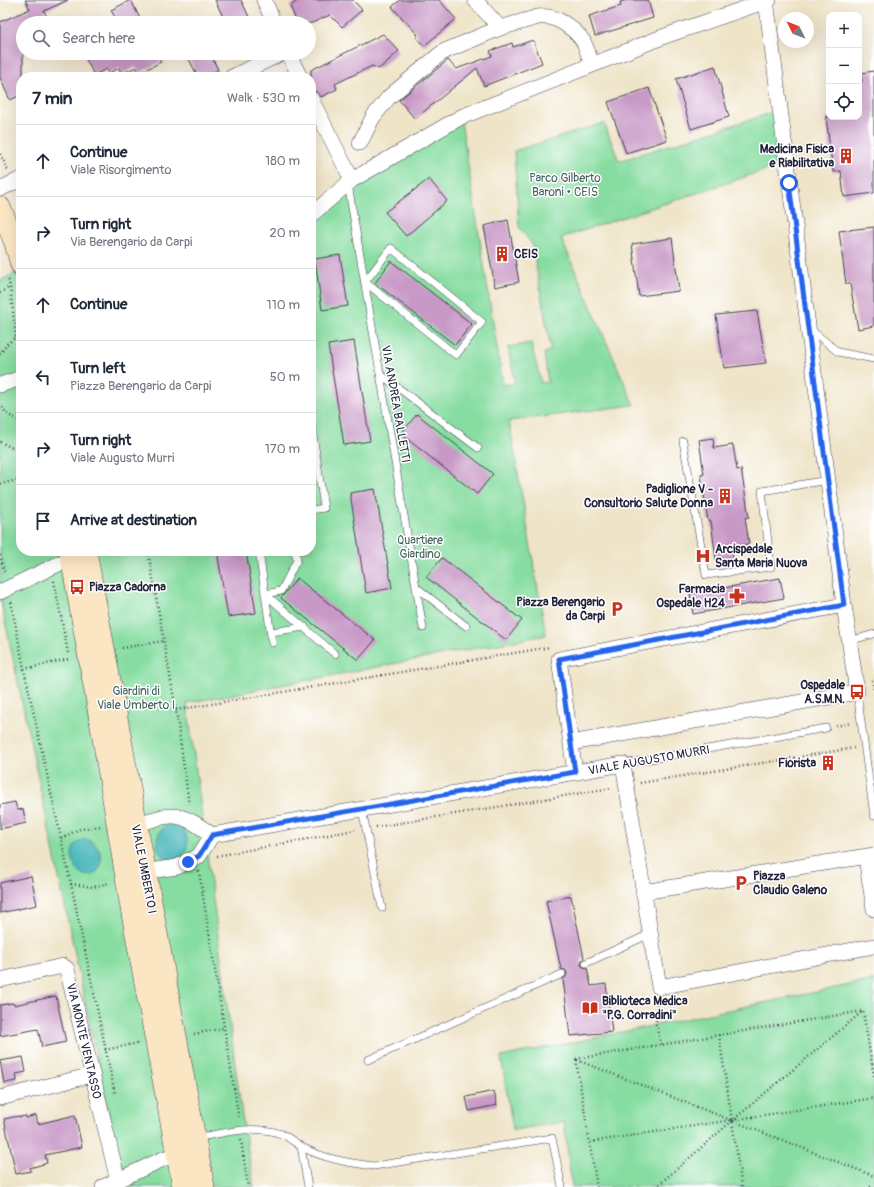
<!DOCTYPE html>
<html lang="en">
<head>
<meta charset="utf-8">
<style>
	body { margin:0; font-family:Pangolin,sans-serif; background:#f2f2f3; color:#1f2937 }
	.controls { position:absolute; right:12px; top:12px; display:grid; overflow:hidden; border-radius:8px; box-shadow:0 4px 16px #0002 }
	.controls button { width:36px; height:36px; display:grid; place-items:center; padding:0; border:0; border-bottom:1px solid #e0e1e3; background:#fff; color:#1f2937; font:20px sans-serif }
	.compass { position:absolute; left:778px; top:12px; width:36px; height:36px; border-radius:50%; background:#fff; box-shadow:0 4px 16px #0002; rotate:312deg }
	.stop { position:absolute; width:12px; height:12px; margin:-9px; border:3px solid #2563eb; border-radius:50%; background:#fff }
	.stop.end { background:#2563eb; border-color:#fff; box-shadow:0 1px 4px #0008 }
	.list { margin:0; padding:0; list-style:none }
	h2 { display:flex; justify-content:space-between; align-items:center; height:52px; margin:0; padding:0 16px; font-size:17px }
	h2 small { font-size:13px; font-weight:400; color:#747a83 }
	.list li { display:grid; grid-template-columns:26px 1fr auto; gap:12px; align-items:center; box-sizing:border-box; height:72px; padding:0 16px; border-top:1px solid #e0e1e3 }
	.list b { display:block; font-size:15px; white-space:nowrap }
	.list p { margin:0; font-size:13px; white-space:nowrap; color:#747a83 }
	.list em { font-size:13px; font-style:normal; color:#747a83 }
	.icon { flex:none; width:22px; height:22px; fill:none; stroke:currentColor; stroke-width:2; stroke-linecap:round; stroke-linejoin:round }
	.map { position:relative; flex:none; width:874px; height:1187px; overflow:hidden }
	.search { position:absolute; background:#fff; box-shadow:0 4px 16px #0002; left:16px; top:16px; width:300px; height:44px; display:flex; align-items:center; gap:10px; box-sizing:border-box; padding:0 14px; border-radius:22px; color:#747a83; font-size:15px }
	.panel { position:absolute; background:#fff; box-shadow:0 4px 16px #0002; left:16px; top:72px; width:300px; height:484px; border-radius:16px }
	.map>svg:first-child { display:block }
</style>
</head>
<body>
<div class="map">
<svg width="874" height="1187" viewBox="0 0 874 1187">
	<rect width="100%" height="100%" fill="#fff"/>
	<filter id="ink" filterUnits="userSpaceOnUse"><feTurbulence type="fractalNoise" baseFrequency=".025" numOctaves="2"/><feDisplacementMap in="SourceGraphic" scale="8" xChannelSelector="R" yChannelSelector="G"/><feConvolveMatrix kernelMatrix="1 2 1 2 8 2 1 2 1" color-interpolation-filters="sRGB"/></filter>
	<filter id="wash" filterUnits="userSpaceOnUse"><feTurbulence type="fractalNoise" baseFrequency=".012" numOctaves="4" result="noise"/><feDisplacementMap in="SourceGraphic" scale="16" xChannelSelector="R" yChannelSelector="G"/><feGaussianBlur stdDeviation="0.9" result="paint"/><feColorMatrix in="noise" values="0 0 0 0 0 0 0 0 0 0 0 0 0 0 0 0 0 1.4 0 .05"/><feComposite in="paint" operator="in"/></filter>
	<g filter="url(#wash)">
		<rect width="100%" height="100%" fill="#efe4c8"/>
		<!-- green -->
		<path fill="#87dda1" stroke="#54806e" d="M 774,112 L 781,165 L 561,238 L 634,405 L 509,421 L 546,635 L 187,703 L 241,1109 L 254,1187 L 124,1187 L 0,597 L 0,281 L 21,270 L 21,551 L 311,551 L 311,221 L 354,184 L 461,121 L 503,385 L 515,383 L 508,347 L 531,343 L 541,383 L 548,382 L 544,353 L 551,350 L 532,244 L 519,227 L 514,151 L 604,123 L 619,161 Z
			M 874,980 L 874,1187 L 572,1187 L 564,1122 L 513,1130 L 501,1057 Z"/>
		<!-- water -->
		<path fill="#46b6bc" stroke="#346c7c" d="M 171,823 C 178,823 182,825 185,832 C 194,851 174,871 161,854 C 153,842 158,828 171,823 Z
			M 86,839 C 96,842 103,853 101,863 C 100,868 97,873 92,875 C 74,881 61,844 86,839 Z"/>
		<g id="blocks">
			<!-- building -->
			<path fill="#c898c6" d="M 25,0 L 68,0 L 44,11 L 50,23 L 23,23 L 23,77 L 21,77 L 21,95 L 10,100 L 0,78 L 0,22 L 30,9 Z
				M 131,0 L 142,23 L 118,23 L 111,10 Z
				M 215,0 L 241,0 L 252,23 L 226,23 Z
				M 299,0 L 353,0 L 362,10 L 342,27 L 330,15 L 312,23 L 297,23 L 290,6 Z
				M 400,0 L 439,0 L 456,19 L 424,46 L 416,37 L 418,35 L 392,7 Z
				M 627,0 L 648,0 L 653,18 L 595,36 L 589,16 L 621,6 L 620,2 Z
				M 383,34 L 399,51 L 379,69 L 372,66 L 335,84 L 337,89 L 321,97 L 318,92 L 317,92 L 311,90 L 311,70 Z
				M 533,40 L 542,63 L 484,86 L 477,68 L 415,119 L 399,100 L 448,60 L 456,69 L 492,56 L 490,51 L 512,43 L 513,47 Z
				M 83,53 L 157,53 L 161,62 L 139,73 L 136,67 L 122,74 L 119,68 L 109,73 L 107,69 L 94,75 Z
				M 186,53 L 210,53 L 218,70 L 203,77 L 198,77 Z
				M 715,66 L 729,117 L 691,129 L 676,79 Z
				M 874,71 L 874,193 L 844,197 L 841,171 L 833,172 L 826,117 L 859,117 L 859,82 L 862,82 L 861,73 Z
				M 649,88 L 667,140 L 626,153 L 608,102 Z
				M 429,179 L 447,201 L 406,236 L 385,212 Z
				M 508,220 L 519,282 L 495,287 L 484,226 Z
				M 874,227 L 874,326 L 858,329 L 850,284 L 846,284 L 839,231 Z
				M 672,238 L 679,291 L 639,296 L 632,244 Z
				M 340,255 L 348,306 L 322,310 L 315,259 Z
				M 391,261 L 472,324 L 455,345 L 375,283 Z
				M 757,311 L 766,363 L 724,368 L 716,315 Z
				M 354,341 L 370,441 L 344,445 L 328,345 Z
				M 417,414 L 493,474 L 477,494 L 401,434 Z
				M 713,438 L 714,448 L 733,445 L 737,470 L 741,469 L 749,517 L 745,518 L 749,544 L 731,547 L 733,557 L 716,560 L 711,521 L 708,521 L 701,475 L 704,474 L 699,440 Z
				M 375,489 L 392,588 L 366,593 L 350,493 Z
				M 217,551 L 246,551 L 256,613 L 228,617 Z
				M 442,558 L 522,620 L 506,640 L 426,577 Z
				M 297,578 L 375,640 L 358,660 L 281,598 Z
				M 780,578 L 784,598 L 693,614 L 690,594 Z
				M 15,802 L 17,810 L 23,809 L 26,823 L 0,829 L 0,805 Z
				M 31,876 L 37,905 L 0,913 L 0,883 Z
				M 571,896 L 584,958 L 582,960 L 581,965 L 583,967 L 587,968 L 591,986 L 606,984 L 612,1032 L 570,1036 L 563,979 L 566,977 L 567,972 L 565,970 L 561,969 L 546,901 Z
				M 56,996 L 66,1042 L 42,1047 L 38,1029 L 0,1036 L 0,1005 L 13,1003 L 14,1005 Z
				M 23,1057 L 26,1072 L 16,1074 L 17,1081 L 4,1083 L 0,1061 Z
				M 494,1091 L 497,1105 L 469,1111 L 466,1097 Z
				M 36,1115 L 38,1124 L 75,1115 L 82,1147 L 45,1155 L 47,1163 L 30,1168 L 31,1171 L 16,1174 L 4,1119 L 19,1116 L 19,1117 L 26,1116 L 26,1118 Z"/>
		</g>
	</g>
	<g filter="url(#ink)">
		<use href="#blocks" fill-opacity="0" stroke="#413f50" stroke-width="1"/>
		<g fill="none" stroke-linecap="round" stroke-linejoin="round">
			<defs>
				<path id="lane" d="M 348,184 L 423,628
					M 391,248 L 482,322 L 456,355 L 365,282 Z
					M 810,329 L 838,352 L 874,359
					M 380,374 L 478,448
					M 311,421 L 324,508 L 311,510
					M 683,441 L 706,575 L 771,567 L 762,491 L 828,480
					M 259,551 L 272,643
					M 416,587 L 466,626
					M 265,594 L 335,654
					M 265,594 L 281,591 L 297,560 L 295,551
					M 271,632 L 305,627
					M 849,641 L 874,634
					M 857,692 L 874,816
					M 623,764 L 826,728
					M 362,809 L 382,908
					M 586,963 L 650,934
					M 368,1060 L 562,974
					M 196,1138 C 223,1133 251,1125 278,1133 C 288,1135 294,1143 302,1147 C 324,1159 350,1163 374,1166 L 552,1138 L 562,1187
					M 301,1147 L 308,1187"/>
				<path id="street" d="M 264,0 L 274,23
					M 475,0 L 500,28
					M 288,53 L 300,77
					M 232,77 L 282,53
					M 311,99 L 352,180
					M 360,143 L 373,117 L 389,97 L 439,55 L 445,51 L 500,28 L 538,17 C 555,14 574,28 583,41 C 587,48 589,57 592,65
					M 0,189 L 21,179
					M 311,215 L 352,180 L 461,117 L 665,36 L 769,0
					M 0,385 L 21,378
					M 0,592 L 71,558
					M 571,743 L 857,692 L 844,605 L 766,0
					M 575,773 L 559,659 L 844,605
					M 147,821 C 155,819 163,816 172,816 C 186,816 201,827 212,835 L 623,764 L 659,987 L 874,946
					M 866,857 L 874,909
					M 156,870 L 177,867 L 199,856 L 212,835
					M 643,892 L 874,855
					M 0,980 L 63,966 L 67,969 L 118,1181
					M 0,1098 L 92,1075
					M 103,1187 L 163,1159 L 177,1154"/>
				<path id="secondary" d="M 0,207 L 15,243 L 21,265
					M 70,551 L 100,720 L 131,908 L 183,1187
					M 86,551 L 204,1187"/>
			</defs>
			<!-- lane casing -->
			<use href="#lane" stroke="#413f50" stroke-width="8"/>
			<!-- street casing -->
			<use href="#street" stroke="#413f50" stroke-width="16"/>
			<!-- secondary casing -->
			<use href="#secondary" stroke="#413f50" stroke-width="22"/>
			<!-- path -->
			<path stroke="#413f50" stroke-width="2.5" stroke-dasharray="1 3" stroke-linecap="butt" d="M 0,154 L 8,170
				M 19,196 L 21,202
				M 0,293 L 10,287
				M 0,354 L 7,344 L 16,337 L 10,287 L 8,278
				M 0,404 L 7,414 L 21,422
				M 0,442 L 21,452
				M 0,484 L 21,479
				M 148,551 L 176,710 L 189,804
				M 0,555 L 5,574
				M 54,581 L 68,653
				M 11,602 L 24,669 L 71,884 L 115,1094
				M 122,648 L 164,641
				M 24,669 L 69,659
				M 872,680 L 874,689
				M 176,710 L 550,647
				M 836,726 L 851,723
				M 640,783 L 854,748
				M 376,827 L 612,788
				M 61,838 L 80,829 L 101,826
				M 217,856 L 355,830
				M 199,871 L 239,1119
				M 71,884 L 93,887 L 109,883
				M 658,1000 L 656,1024 L 661,1045
				M 194,1034 L 224,1028
				M 719,1035 L 742,1187
				M 105,1050 L 138,1043
				M 576,1059 L 863,1011 L 874,1076
				M 576,1060 L 597,1187
				M 577,1060 L 874,1176
				M 241,1140 L 248,1187
				M 590,1142 L 874,1098
				M 656,1187 L 733,1120 L 863,1011
				M 870,1187 L 874,1186"/>
			<!-- lane -->
			<use href="#lane" stroke="#fff" stroke-width="7"/>
			<!-- street -->
			<use href="#street" stroke="#fff" stroke-width="15"/>
			<!-- secondary -->
			<use href="#secondary" stroke="#fbe6c4" stroke-width="21"/>
		</g>
	</g>
	<g fill="none" stroke-linecap="round" stroke-linejoin="round" filter="url(#ink)">
		<!-- route -->
		<path stroke="#2563eb" stroke-width="5" d="M 188,862 L 199,856 L 212,835 L 575,772 L 559,659 L 844,605 L 789,183"/>
	</g>
	<!-- icons -->
	<defs>
		<symbol id="building-bare" viewBox="-9 -9 18 18"><path d="M-4-6H4V6H1V3H-1V6H-4ZM-2.5-4.3h1.7v1.8h-1.7ZM.8-4.3h1.7v1.8H.8ZM-2.5-1h1.7V.8h-1.7ZM.8-1h1.7V.8H.8Z" fill="#c8321e" stroke="#fff" stroke-width="2.5" paint-order="stroke"/></symbol>
		<symbol id="hospital-bare" viewBox="-9 -9 18 18"><path d="M-5-5h3v3.5h4V-5h3V5h-3V1.5h-4V5h-3Z" fill="#c8321e" stroke="#fff" stroke-width="2.5" paint-order="stroke"/></symbol>
		<symbol id="bus-bare" viewBox="-9 -9 18 18"><path d="M-5-6H5V4H4V6H2V4H-2V6H-4V4H-5ZM-3.5-4V0h7V-4ZM-3.5 1.2v1.5H-2V1.2ZM2 1.2v1.5H3.5V1.2Z" fill="#c8321e" stroke="#fff" stroke-width="2.5" paint-order="stroke"/></symbol>
		<symbol id="pharmacy-bare" viewBox="-9 -9 18 18"><path d="M-2-6h4v4h4v4h-4v4h-4v-4h-4v-4h4Z" fill="#c8321e" stroke="#fff" stroke-width="2.5" paint-order="stroke"/></symbol>
		<symbol id="parking-bare" viewBox="-9 -9 18 18"><path d="M-3.5-5.5H1a3.5 3.5 0 0 1 0 7H-1V5.5H-3.5ZM-1-3.4V-.6H.8a1.4 1.4 0 0 0 0-2.8Z" fill="#c8321e" stroke="#fff" stroke-width="2.5" paint-order="stroke"/></symbol>
		<symbol id="library-bare" viewBox="-9 -9 18 18"><path d="M-6-4Q-3-5.5-.7-3.5V5Q-3 3-6 4ZM6-4Q3-5.5 .7-3.5V5Q3 3 6 4Z" fill="#c8321e" stroke="#fff" stroke-width="2.5" paint-order="stroke"/></symbol>
	</defs>
	<g fill-rule="evenodd">
		<use href="#building-bare" x="835" y="145" width="22" height="22"/>
		<use href="#building-bare" x="491" y="243" width="22" height="22"/>
		<use href="#building-bare" x="714" y="485" width="22" height="22"/>
		<use href="#hospital-bare" x="692" y="545" width="22" height="22"/>
		<use href="#bus-bare" x="66" y="576" width="22" height="22"/>
		<use href="#pharmacy-bare" x="726" y="585" width="22" height="22"/>
		<use href="#parking-bare" x="606" y="598" width="22" height="22"/>
		<use href="#bus-bare" x="846" y="681" width="22" height="22"/>
		<use href="#building-bare" x="817" y="752" width="22" height="22"/>
		<use href="#parking-bare" x="730" y="872" width="22" height="22"/>
		<use href="#library-bare" x="579" y="997" width="22" height="22"/>
	</g>
	<g text-anchor="middle" stroke-width="3" stroke-linejoin="round" paint-order="stroke">
		<!-- poi labels -->
		<g font-size="12" font-weight="bold" fill="#22223b" stroke="#fff" text-anchor="end">
			<text x="834" y="153">Medicina Fisica<tspan x="834" dy="14">e Riabilitativa</tspan></text>
			<text x="514" y="258" text-anchor="start">CEIS</text>
			<text x="713" y="493">Padiglione V -<tspan x="713" dy="14">Consultorio Salute Donna</tspan></text>
			<text x="715" y="553" text-anchor="start">Arcispedale<tspan x="715" dy="14">Santa Maria Nuova</tspan></text>
			<text x="89" y="591" text-anchor="start">Piazza Cadorna</text>
			<text x="725" y="593">Farmacia<tspan x="725" dy="14">Ospedale H24</tspan></text>
			<text x="605" y="606">Piazza Berengario<tspan x="605" dy="14">da Carpi</tspan></text>
			<text x="845" y="689">Ospedale<tspan x="845" dy="14">A.S.M.N.</tspan></text>
			<text x="816" y="767">Fiorista</text>
			<text x="753" y="880" text-anchor="start">Piazza<tspan x="753" dy="14">Claudio Galeno</tspan></text>
			<text x="602" y="1005" text-anchor="start">Biblioteca Medica<tspan x="602" dy="14">"P.G. Corradini"</tspan></text>
		</g>
		<!-- park labels -->
		<g font-size="12" fill="#45635f" stroke="#fff">
			<text x="565" y="182">Parco Gilberto<tspan x="565" dy="14">Baroni • CEIS</tspan></text>
			<text x="420" y="544">Quartiere<tspan x="420" dy="14">Giardino</tspan></text>
			<text x="136" y="695">Giardini di<tspan x="136" dy="14">Viale Umberto I</tspan></text>
		</g>
		<!-- street labels -->
		<g font-size="12" fill="#22223b" stroke="#fff">
			<text transform="translate(396 404) rotate(80)" y="4">VIA ANDREA BALLETTI</text>
			<text transform="translate(649 760) rotate(-10)" y="4">VIALE AUGUSTO MURRI</text>
			<text transform="translate(144 869) rotate(79)" y="4">VIALE UMBERTO I</text>
			<text transform="translate(84 1041) rotate(77)" y="4">VIA MONTE VENTASSO</text>
		</g>
	</g>
</svg>
<div class="controls">
<button>+</button>
<button>−</button>
<button><svg class="icon" aria-label="locate" viewBox="0 0 24 24"><circle cx="12" cy="12" r="6"/><path d="M12 2v4M12 18v4M2 12h4M18 12h4"/></svg></button>
</div>
<svg class="compass" viewBox="-18 -18 36 36"><path d="M0-13l5 13h-10z" fill="#e53935"/><path d="M0 13l5-13h-10z" fill="#747a83"/></svg>
<div class="stop" style="left:789px;top:183px"></div>
<div class="stop end" style="left:188px;top:862px"></div>
<div class="search"><svg class="icon" aria-label="search" viewBox="0 0 24 24"><circle cx="10" cy="10" r="6"/><path d="M15 15l6 6"/></svg>Search here</div>
<section class="panel">
<h2>7 min<small>Walk · 530 m</small></h2>
<ul class="list">
<li><svg class="icon" aria-label="ahead" viewBox="0 0 24 24"><path d="M12 20V5M6 11l6-6 6 6"/></svg><div><b>Continue</b><p>Viale Risorgimento</p></div><em>180 m</em></li>
<li><svg class="icon" aria-label="right" viewBox="0 0 24 24"><path d="M7 20v-9h11M14 6l5 5-5 5"/></svg><div><b>Turn right</b><p>Via Berengario da Carpi</p></div><em>20 m</em></li>
<li><svg class="icon" aria-label="ahead" viewBox="0 0 24 24"><path d="M12 20V5M6 11l6-6 6 6"/></svg><div><b>Continue</b></div><em>110 m</em></li>
<li><svg class="icon" aria-label="left" viewBox="0 0 24 24"><path d="M17 20v-9H6M10 6l-5 5 5 5"/></svg><div><b>Turn left</b><p>Piazza Berengario da Carpi</p></div><em>50 m</em></li>
<li><svg class="icon" aria-label="right" viewBox="0 0 24 24"><path d="M7 20v-9h11M14 6l5 5-5 5"/></svg><div><b>Turn right</b><p>Viale Augusto Murri</p></div><em>170 m</em></li>
<li><svg class="icon" aria-label="arrive" viewBox="0 0 24 24"><path d="M6 21V4h12l-3 4 3 4H6"/></svg><div><b>Arrive at destination</b></div></li>
</ul>
</section>
</div>
</body>
</html>
